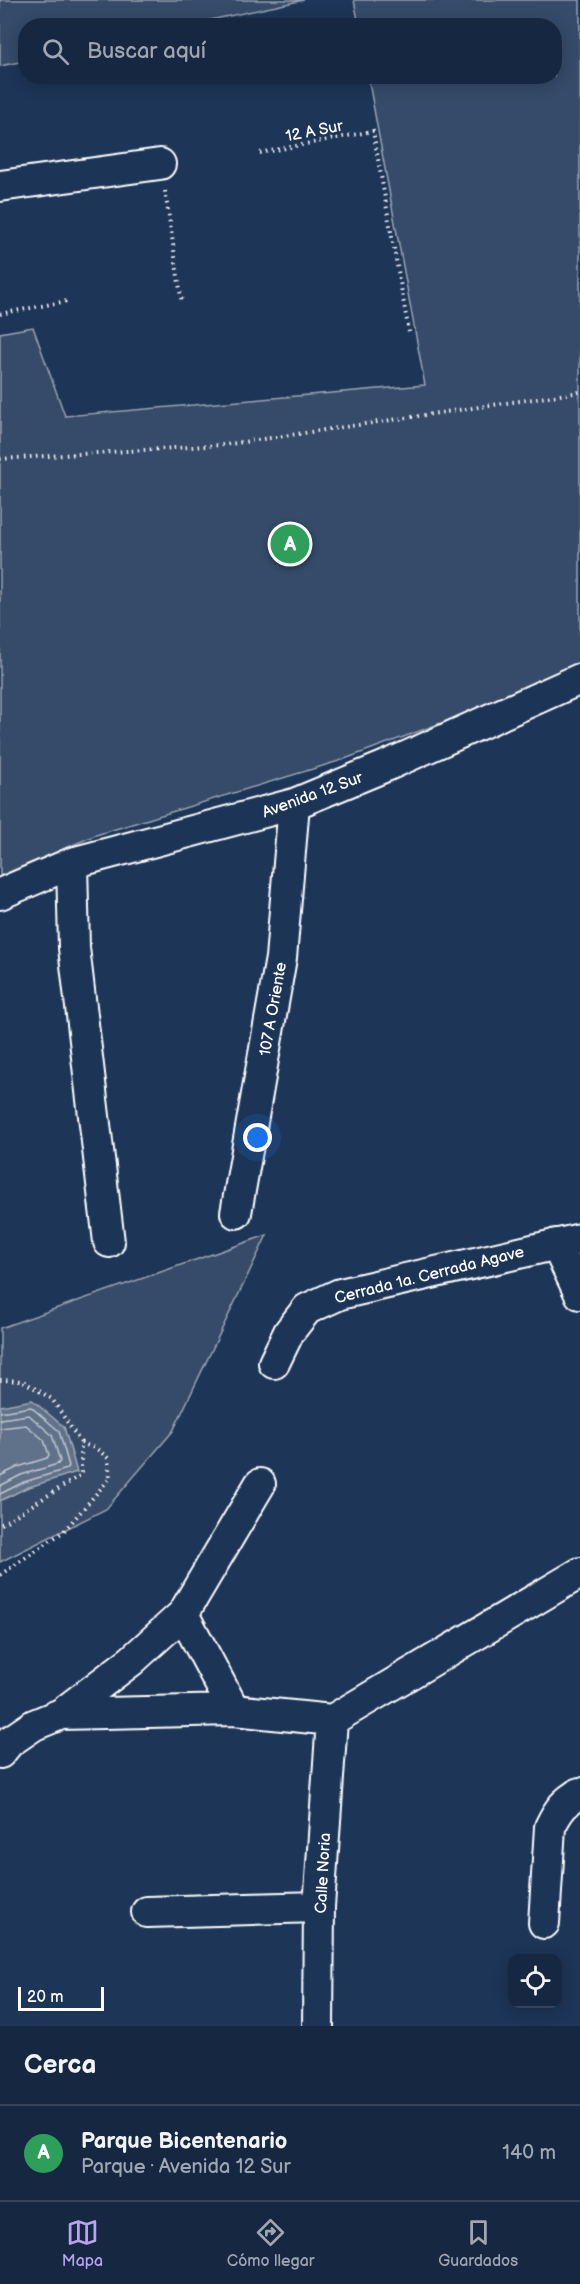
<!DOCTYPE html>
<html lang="es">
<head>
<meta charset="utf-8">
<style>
	body { margin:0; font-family:"Balsamiq Sans",sans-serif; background:#1f3048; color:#f1f3f6 }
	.controls { position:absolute; right:18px; bottom:18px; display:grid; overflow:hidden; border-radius:12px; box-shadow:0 3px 15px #0003 }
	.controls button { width:54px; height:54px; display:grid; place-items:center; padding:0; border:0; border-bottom:2px solid #35445a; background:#162841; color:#f1f3f6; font:30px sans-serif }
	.scale { position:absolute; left:18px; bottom:15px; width:86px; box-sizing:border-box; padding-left:6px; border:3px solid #fff; border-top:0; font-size:16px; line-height:21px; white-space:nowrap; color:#fff; -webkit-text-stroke:4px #1d3557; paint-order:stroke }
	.you { position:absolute; left:258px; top:1138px; width:21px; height:21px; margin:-15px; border:4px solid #fff; border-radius:50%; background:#1a73e8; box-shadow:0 0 0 9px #1a73e833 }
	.badge { display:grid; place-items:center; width:39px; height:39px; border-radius:50%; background:#bca0f2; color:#fff; font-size:20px; font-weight:700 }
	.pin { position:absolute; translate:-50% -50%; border:3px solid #fff; box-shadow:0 2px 6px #0006 }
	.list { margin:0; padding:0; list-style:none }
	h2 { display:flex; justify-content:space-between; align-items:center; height:78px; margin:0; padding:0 24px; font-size:26px }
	h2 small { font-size:20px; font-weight:400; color:#9ea6b1 }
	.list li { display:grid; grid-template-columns:39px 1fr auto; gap:18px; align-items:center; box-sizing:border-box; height:96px; padding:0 24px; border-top:2px solid #35445a }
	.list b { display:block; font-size:22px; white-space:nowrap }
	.list p { margin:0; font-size:20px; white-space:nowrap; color:#9ea6b1 }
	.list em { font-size:20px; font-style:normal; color:#9ea6b1 }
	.icon { flex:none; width:33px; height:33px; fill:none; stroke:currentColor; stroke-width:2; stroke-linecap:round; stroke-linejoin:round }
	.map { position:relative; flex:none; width:580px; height:2026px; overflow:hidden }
	.search { position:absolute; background:#162841; box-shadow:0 3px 15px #0003; left:18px; right:18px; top:18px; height:66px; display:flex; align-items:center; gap:15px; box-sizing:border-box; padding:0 21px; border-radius:24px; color:#9ea6b1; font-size:22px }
	.sheet { height:174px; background:#162841 }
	nav { display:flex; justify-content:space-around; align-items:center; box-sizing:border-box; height:84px; border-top:2px solid #35445a; background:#162841; font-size:16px; color:#9ea6b1 }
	nav a { display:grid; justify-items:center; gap:3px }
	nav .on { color:#bca0f2 }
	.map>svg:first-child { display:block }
</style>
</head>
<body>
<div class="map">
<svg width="580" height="2026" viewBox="0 0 580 2026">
	<rect width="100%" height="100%" fill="#1d3557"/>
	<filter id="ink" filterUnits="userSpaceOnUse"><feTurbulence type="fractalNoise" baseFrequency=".0167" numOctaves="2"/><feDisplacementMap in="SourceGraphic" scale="12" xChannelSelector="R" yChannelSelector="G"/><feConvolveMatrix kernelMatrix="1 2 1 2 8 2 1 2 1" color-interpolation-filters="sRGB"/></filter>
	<g filter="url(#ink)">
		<!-- green -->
		<path fill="#364b69" stroke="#9aa5b4" stroke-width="1.5" d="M 0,0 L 304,0 L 187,25 L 26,26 L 25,61 L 0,66 Z
			M 354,0 L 580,0 L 580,671 L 342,760 L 96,835 L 0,876 L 0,333 L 33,327 L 65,416 L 425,385 L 368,77 L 554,76 L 554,26 L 359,25 Z
			M 267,1235 L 173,1431 L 106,1509 L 0,1562 L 0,1328 Z"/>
		<!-- water -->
		<path fill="#617289" stroke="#a0aab8" stroke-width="1.5" d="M 32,1400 L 64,1427 L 77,1472 L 26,1488 L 0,1501 L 0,1406 Z"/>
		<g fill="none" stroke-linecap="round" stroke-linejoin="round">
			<!-- shore -->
			<path stroke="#c0c7d0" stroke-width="1.5" d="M 0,1412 L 31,1407 L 59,1431 L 69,1466 L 67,1469 L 24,1482 L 0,1494
				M 0,1419 L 29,1415 L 52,1435 L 60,1461 L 58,1464 L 21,1475 L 0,1486
				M 0,1428 L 26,1425 L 44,1440 L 49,1455 L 47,1458 L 18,1467 L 0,1476"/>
			<defs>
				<path id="street" d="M 0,186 L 160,164
					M 72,863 L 74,948 L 109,1242
					M 0,894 L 72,863 L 294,804 L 386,766 L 580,679
					M 236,1213 L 281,958 L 294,804
					M 556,1244 L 580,1294
					M 274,1363 L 289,1332 L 307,1309 L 340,1294 L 580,1239
					M 183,1614 L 234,1710
					M 61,1714 L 234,1710 L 332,1720 L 580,1573
					M 0,1753 L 9,1742 L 34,1725 L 61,1714 L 131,1661 L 183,1614 L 260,1484
					M 147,1912 L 319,1907
					M 544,1923 L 550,1827 C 558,1810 565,1801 580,1793
					M 318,2026 L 319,1907 L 332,1720"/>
			</defs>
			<!-- street casing -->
			<use href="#street" stroke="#fff" stroke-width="34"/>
			<!-- path -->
			<path stroke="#fff" stroke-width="4" stroke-dasharray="1.5 4.5" stroke-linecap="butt" d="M 260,153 L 373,131 L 409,332
				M 165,191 L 182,303
				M 0,314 L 67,301
				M 0,459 L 223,445 L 580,392
				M 0,1380 L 23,1381 L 52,1399 L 81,1443 L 81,1475 L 0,1525
				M 0,1575 L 63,1532 L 110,1478 L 108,1458 L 97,1449 L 81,1443"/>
			<!-- street -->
			<use href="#street" stroke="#1d3557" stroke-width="30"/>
		</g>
	</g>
	<g text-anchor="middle" stroke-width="5" stroke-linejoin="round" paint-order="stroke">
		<!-- street labels -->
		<g font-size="16" fill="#fff" stroke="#1d3557">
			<text transform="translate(314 130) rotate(-11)" y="6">12 A Sur</text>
			<text transform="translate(312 794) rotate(-20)" y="6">Avenida 12 Sur</text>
			<text transform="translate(272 1009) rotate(-80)" y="6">107 A Oriente</text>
			<text transform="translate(429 1274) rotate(-14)" y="6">Cerrada 1a. Cerrada Agave</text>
			<text transform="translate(322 1873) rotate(-87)" y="6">Calle Noria</text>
		</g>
	</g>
</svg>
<div class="controls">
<button><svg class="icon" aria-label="locate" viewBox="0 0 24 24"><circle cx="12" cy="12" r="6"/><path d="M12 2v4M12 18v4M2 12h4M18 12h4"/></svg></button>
</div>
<div class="scale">20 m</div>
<div class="you"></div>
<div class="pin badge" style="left:290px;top:544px;background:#2e9e5b">A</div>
<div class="search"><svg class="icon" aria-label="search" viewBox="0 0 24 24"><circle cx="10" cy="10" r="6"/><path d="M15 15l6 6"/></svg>Buscar aquí</div>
</div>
<section class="sheet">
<h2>Cerca<small></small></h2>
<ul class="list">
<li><span class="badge" style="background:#2e9e5b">A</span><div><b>Parque Bicentenario</b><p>Parque · Avenida 12 Sur</p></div><em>140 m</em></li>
</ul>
</section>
<nav>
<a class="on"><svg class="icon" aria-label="map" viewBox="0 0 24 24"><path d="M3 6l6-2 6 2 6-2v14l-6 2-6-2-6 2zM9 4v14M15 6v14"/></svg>Mapa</a>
<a><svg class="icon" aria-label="directions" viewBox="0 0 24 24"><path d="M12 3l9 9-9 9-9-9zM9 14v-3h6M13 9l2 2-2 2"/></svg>Cómo llegar</a>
<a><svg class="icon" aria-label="saved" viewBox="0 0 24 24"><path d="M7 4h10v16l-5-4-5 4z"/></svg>Guardados</a>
</nav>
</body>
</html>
